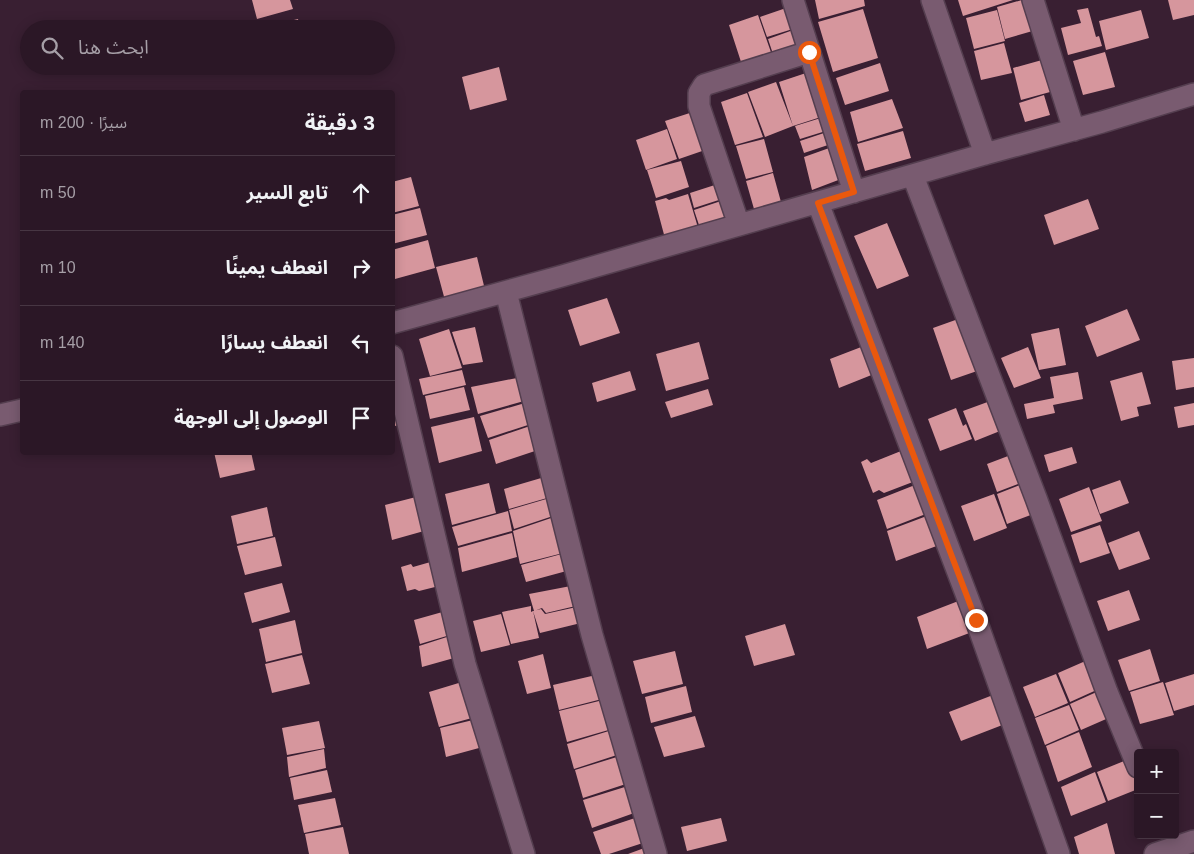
<!DOCTYPE html>
<html lang="ar">
<head>
<meta charset="utf-8">
<style>
	body { margin:0; font-family:Helvetica,"Noto Sans Arabic",sans-serif; background:#33202e; color:#f1f3f6; direction:rtl }
	.controls { position:absolute; right:15px; bottom:15px; display:grid; overflow:hidden; border-radius:5px; box-shadow:0 2px 12px #0003 }
	.controls button { width:45px; height:45px; display:grid; place-items:center; padding:0; border:0; border-bottom:1px solid #473643; background:#2b1726; color:#f1f3f6; font:25px sans-serif }
	.stop { position:absolute; width:15px; height:15px; margin:-11px; border:4px solid #ea580c; border-radius:50%; background:#fff }
	.stop.end { background:#ea580c; border-color:#fff; box-shadow:0 1px 5px #0008 }
	.list { margin:0; padding:0; list-style:none }
	h2 { display:flex; justify-content:space-between; align-items:center; height:65px; margin:0; padding:0 20px; font-size:21px }
	h2 small { font-size:16px; font-weight:400; color:#a69fa7 }
	.list li { display:grid; grid-template-columns:32px 1fr auto; gap:15px; align-items:center; box-sizing:border-box; height:75px; padding:0 20px; border-top:1px solid #473643 }
	.list b { display:block; font-size:19px; white-space:nowrap }
	.list em { font-size:16px; font-style:normal; color:#a69fa7 }
	.icon { flex:none; width:28px; height:28px; fill:none; stroke:currentColor; stroke-width:2; stroke-linecap:round; stroke-linejoin:round }
	.map { position:relative; flex:none; width:1194px; height:854px; overflow:hidden; direction:ltr }
	.search { position:absolute; background:#2b1726; box-shadow:0 2px 12px #0003; left:20px; top:20px; width:375px; height:55px; display:flex; align-items:center; gap:12px; box-sizing:border-box; padding:0 18px; border-radius:28px; color:#a69fa7; font-size:19px }
	.panel { position:absolute; background:#2b1726; box-shadow:0 2px 12px #0003; left:20px; top:90px; width:375px; height:365px; border-radius:5px; direction:rtl }
	.map>svg:first-child { display:block }
</style>
</head>
<body>
<div class="map">
<svg width="1194" height="854" viewBox="0 0 1194 854">
	<rect width="100%" height="100%" fill="#391f32"/>
	<!-- building -->
	<path fill="#d6969d" d="M 252,0 L 290,0 L 293,9 L 257,19 Z
		M 815,0 L 864,0 L 865,6 L 819,19 Z
		M 958,0 L 1013,0 L 963,16 Z
		M 1022,0 L 1027,0 L 1036,30 L 1005,39 L 997,7 Z
		M 1168,0 L 1194,0 L 1194,15 L 1173,20 Z
		M 789,7 L 796,28 L 767,37 L 760,17 Z
		M 1088,8 L 1096,37 L 1099,36 L 1102,46 L 1068,55 L 1061,28 L 1081,23 L 1077,10 Z
		M 863,9 L 878,58 L 833,72 L 818,22 Z
		M 997,10 L 1005,41 L 974,49 L 966,18 Z
		M 1141,10 L 1149,38 L 1106,50 L 1099,21 Z
		M 758,15 L 773,58 L 743,68 L 729,25 Z
		M 298,19 L 300,29 L 261,29 L 261,28 Z
		M 796,29 L 803,51 L 775,60 L 768,39 Z
		M 1004,43 L 1012,73 L 981,80 L 974,51 Z
		M 1105,52 L 1115,87 L 1083,95 L 1073,61 Z
		M 1042,60 L 1050,92 L 1021,100 L 1013,68 Z
		M 880,63 L 889,91 L 845,105 L 836,78 Z
		M 499,67 L 507,100 L 470,110 L 462,77 Z
		M 809,72 L 824,116 L 793,126 L 779,82 Z
		M 776,82 L 793,126 L 765,137 L 748,92 Z
		M 747,93 L 763,137 L 735,145 L 721,102 Z
		M 1044,95 L 1050,115 L 1025,122 L 1019,103 Z
		M 892,99 L 903,128 L 858,142 L 850,112 Z
		M 696,111 L 708,149 L 679,159 L 665,121 Z
		M 824,117 L 829,130 L 800,139 L 795,126 Z
		M 667,129 L 677,159 L 646,170 L 636,140 Z
		M 903,131 L 911,158 L 865,171 L 857,144 Z
		M 827,132 L 831,144 L 804,153 L 800,141 Z
		M 764,139 L 773,172 L 746,179 L 736,146 Z
		M 832,147 L 841,179 L 812,190 L 804,157 Z
		M 681,161 L 689,187 L 656,198 L 647,170 Z
		M 773,173 L 781,202 L 754,209 L 746,181 Z
		M 411,177 L 419,206 L 392,213 L 392,182 Z
		M 721,183 L 725,198 L 694,208 L 690,193 Z
		M 688,194 L 699,231 L 666,242 L 655,201 L 666,198 L 669,200 Z
		M 1088,199 L 1099,229 L 1054,245 L 1044,215 Z
		M 724,200 L 729,221 L 701,231 L 694,210 Z
		M 420,208 L 427,235 L 392,244 L 392,215 Z
		M 887,223 L 909,276 L 877,289 L 854,236 Z
		M 428,240 L 435,268 L 395,279 L 392,267 L 392,250 Z
		M 477,257 L 486,294 L 446,304 L 436,267 Z
		M 607,298 L 620,333 L 580,346 L 568,310 Z
		M 1127,309 L 1140,340 L 1097,357 L 1085,326 Z
		M 961,318 L 980,370 L 951,380 L 933,328 Z
		M 475,327 L 483,362 L 463,365 L 452,332 Z
		M 1059,328 L 1066,365 L 1039,370 L 1031,334 Z
		M 449,329 L 462,368 L 430,376 L 419,339 Z
		M 699,342 L 709,379 L 666,391 L 656,354 Z
		M 869,344 L 879,372 L 839,388 L 830,359 Z
		M 1028,347 L 1041,378 L 1014,388 L 1001,358 Z
		M 1194,358 L 1194,387 L 1176,390 L 1172,361 Z
		M 462,370 L 466,385 L 423,395 L 419,379 Z
		M 630,371 L 636,390 L 597,402 L 592,383 Z
		M 1078,372 L 1083,399 L 1053,405 L 1055,413 L 1027,419 L 1024,404 L 1054,398 L 1050,377 Z
		M 1142,372 L 1151,404 L 1137,407 L 1139,416 L 1121,421 L 1110,381 Z
		M 517,378 L 524,401 L 478,414 L 471,387 Z
		M 464,387 L 470,410 L 430,419 L 425,396 Z
		M 392,389 L 404,423 L 392,427 Z
		M 708,389 L 713,405 L 671,418 L 665,402 Z
		M 993,400 L 1005,429 L 975,441 L 963,411 Z
		M 525,403 L 531,424 L 488,438 L 480,416 Z
		M 1194,403 L 1194,425 L 1178,428 L 1174,407 Z
		M 956,408 L 963,426 L 966,424 L 972,439 L 940,451 L 928,419 Z
		M 474,417 L 482,451 L 439,463 L 431,427 Z
		M 533,425 L 541,449 L 496,464 L 489,440 Z
		M 1072,447 L 1077,463 L 1049,472 L 1044,455 Z
		M 906,449 L 918,480 L 884,493 L 879,490 L 873,493 L 861,462 L 867,459 L 871,463 Z
		M 214,452 L 251,452 L 255,470 L 220,478 Z
		M 1016,453 L 1026,481 L 997,492 L 987,464 Z
		M 548,476 L 554,496 L 509,509 L 504,489 Z
		M 1120,480 L 1129,503 L 1100,514 L 1092,490 Z
		M 489,483 L 496,513 L 452,525 L 445,494 Z
		M 920,483 L 931,512 L 887,529 L 877,500 Z
		M 1025,483 L 1036,513 L 1007,524 L 997,494 Z
		M 1089,487 L 1102,521 L 1071,532 L 1059,499 Z
		M 994,494 L 1007,528 L 974,541 L 961,506 Z
		M 416,497 L 424,531 L 392,540 L 385,505 Z
		M 553,497 L 559,514 L 514,529 L 509,510 Z
		M 267,507 L 273,536 L 237,544 L 231,516 Z
		M 508,511 L 512,531 L 458,546 L 452,527 Z
		M 932,514 L 942,544 L 896,561 L 887,531 Z
		M 557,516 L 567,552 L 520,564 L 513,531 Z
		M 1100,525 L 1110,553 L 1080,563 L 1071,535 Z
		M 1139,531 L 1150,559 L 1119,570 L 1108,543 Z
		M 512,533 L 517,557 L 462,572 L 458,548 Z
		M 275,537 L 282,566 L 245,575 L 237,546 Z
		M 569,552 L 574,569 L 526,582 L 521,565 Z
		M 434,561 L 439,586 L 419,591 L 415,589 L 407,591 L 401,567 L 411,564 L 413,567 Z
		M 282,583 L 290,612 L 252,623 L 244,593 Z
		M 576,585 L 580,605 L 546,613 L 542,608 L 534,611 L 529,594 Z
		M 1129,590 L 1140,620 L 1108,631 L 1097,601 Z
		M 961,600 L 972,632 L 927,649 L 917,617 Z
		M 531,606 L 531,612 L 533,611 L 539,638 L 511,644 L 502,612 Z
		M 581,606 L 585,622 L 540,633 L 533,611 L 541,609 L 545,614 Z
		M 446,611 L 450,635 L 420,644 L 414,620 Z
		M 501,614 L 510,645 L 481,652 L 473,621 Z
		M 295,620 L 302,653 L 266,662 L 259,629 Z
		M 785,624 L 795,655 L 754,666 L 745,636 Z
		M 450,636 L 454,658 L 422,667 L 419,646 Z
		M 1150,649 L 1160,681 L 1129,691 L 1118,660 Z
		M 675,651 L 683,684 L 642,694 L 633,661 Z
		M 543,654 L 551,688 L 527,694 L 518,661 Z
		M 302,655 L 310,684 L 272,693 L 265,664 Z
		M 1090,659 L 1101,688 L 1070,702 L 1058,673 Z
		M 1056,674 L 1068,703 L 1035,717 L 1023,687 Z
		M 1194,674 L 1194,705 L 1174,711 L 1165,683 Z
		M 596,675 L 602,699 L 559,710 L 553,685 Z
		M 462,682 L 472,718 L 439,727 L 429,692 Z
		M 1163,682 L 1174,715 L 1140,724 L 1130,692 Z
		M 686,686 L 692,712 L 651,723 L 645,697 Z
		M 1101,690 L 1113,716 L 1081,730 L 1070,704 Z
		M 993,695 L 1005,724 L 961,741 L 949,712 Z
		M 603,700 L 612,729 L 567,742 L 559,711 Z
		M 1069,705 L 1079,730 L 1045,745 L 1035,718 Z
		M 695,716 L 705,747 L 664,757 L 654,727 Z
		M 473,720 L 479,748 L 446,757 L 440,728 Z
		M 319,721 L 325,748 L 287,755 L 282,728 Z
		M 612,730 L 620,754 L 574,769 L 567,744 Z
		M 1079,732 L 1092,767 L 1058,782 L 1046,746 Z
		M 324,749 L 326,768 L 289,777 L 287,757 Z
		M 620,756 L 629,783 L 583,798 L 575,770 Z
		M 1129,759 L 1138,783 L 1138,789 L 1108,801 L 1097,772 Z
		M 327,770 L 332,792 L 294,800 L 290,778 Z
		M 1095,772 L 1106,802 L 1071,816 L 1061,787 Z
		M 628,786 L 637,812 L 592,828 L 583,800 Z
		M 335,798 L 341,825 L 304,833 L 298,805 Z
		M 638,817 L 646,842 L 609,854 L 601,854 L 593,832 Z
		M 721,818 L 727,841 L 687,851 L 681,827 Z
		M 1107,823 L 1115,854 L 1079,854 L 1074,837 Z
		M 343,827 L 349,854 L 309,854 L 305,834 Z
		M 647,847 L 649,854 L 628,854 Z"/>
	<g fill="none" stroke-linecap="round" stroke-linejoin="round">
		<defs>
			<path id="minor" d="M 793,0 L 854,192
				M 932,0 L 985,154
				M 1033,0 L 1074,130
				M 913,176 L 1036,498 L 1107,692 L 1138,767
				M 818,203 L 976,620 L 1059,854
				M 739,225 L 699,106 L 699,93 L 704,85 L 809,52
				M 506,292 L 592,635 L 656,854
				M 392,323 L 562,276 L 985,154 L 1102,122 L 1194,94
				M 392,356 L 465,664 L 524,854
				M 0,415 L 22,410
				M 1155,854 L 1194,841"/>
		</defs>
		<!-- minor casing -->
		<use href="#minor" stroke="#543e4f" stroke-width="24"/>
		<!-- minor -->
		<use href="#minor" stroke="#795b70" stroke-width="21"/>
	</g>
	<g fill="none" stroke-linecap="round" stroke-linejoin="round">
		<!-- route -->
		<path stroke="#ea580c" stroke-width="6" d="M 809,52 L 854,192 L 818,203 L 976,620"/>
	</g>
</svg>
<div class="controls">
<button>+</button>
<button>−</button>
</div>
<div class="stop" style="left:809px;top:52px"></div>
<div class="stop end" style="left:976px;top:620px"></div>
<div class="search"><svg class="icon" aria-label="search" viewBox="0 0 24 24"><circle cx="10" cy="10" r="6"/><path d="M15 15l6 6"/></svg>ابحث هنا</div>
<section class="panel">
<h2>3 دقيقة<small>سيرًا · 200 m</small></h2>
<ul class="list">
<li><svg class="icon" aria-label="ahead" viewBox="0 0 24 24"><path d="M12 20V5M6 11l6-6 6 6"/></svg><div><b>تابع السير</b></div><em>50 m</em></li>
<li><svg class="icon" aria-label="right" viewBox="0 0 24 24"><path d="M7 20v-9h11M14 6l5 5-5 5"/></svg><div><b>انعطف يمينًا</b></div><em>10 m</em></li>
<li><svg class="icon" aria-label="left" viewBox="0 0 24 24"><path d="M17 20v-9H6M10 6l-5 5 5 5"/></svg><div><b>انعطف يسارًا</b></div><em>140 m</em></li>
<li><svg class="icon" aria-label="arrive" viewBox="0 0 24 24"><path d="M6 21V4h12l-3 4 3 4H6"/></svg><div><b>الوصول إلى الوجهة</b></div></li>
</ul>
</section>
</div>
</body>
</html>
